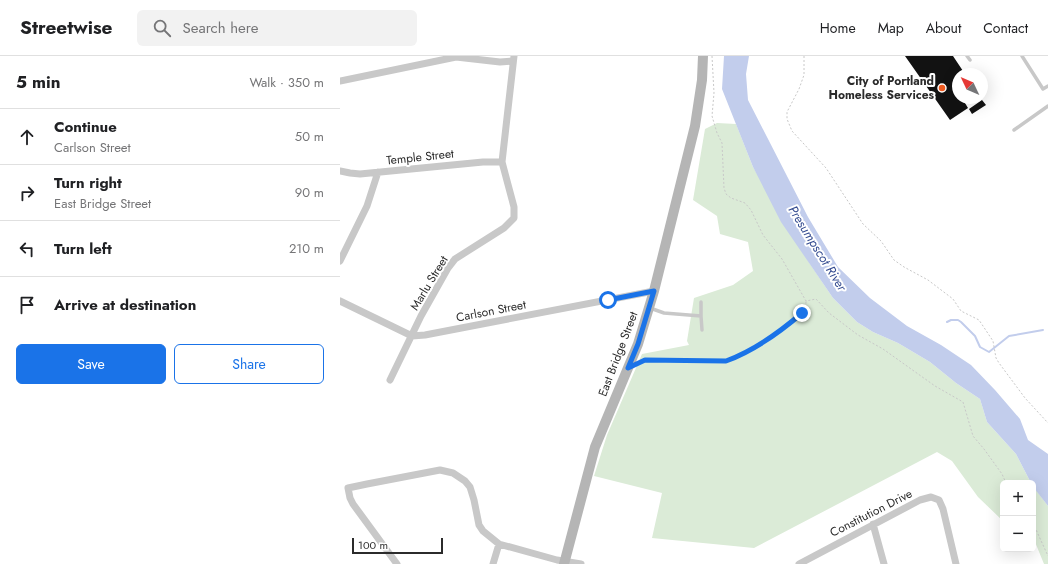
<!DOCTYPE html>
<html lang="en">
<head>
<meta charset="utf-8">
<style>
	body { margin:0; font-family:Jost,sans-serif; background:#f2f2f2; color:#202124 }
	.controls { position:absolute; right:12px; bottom:12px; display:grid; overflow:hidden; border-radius:6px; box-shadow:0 4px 16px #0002 }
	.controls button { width:36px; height:36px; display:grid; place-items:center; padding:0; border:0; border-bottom:1px solid #e0e0e0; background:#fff; color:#202124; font:20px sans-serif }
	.compass { position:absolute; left:612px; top:12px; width:36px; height:36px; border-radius:50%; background:#fff; box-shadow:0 4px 16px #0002; rotate:314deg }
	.scale { position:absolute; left:12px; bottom:10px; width:91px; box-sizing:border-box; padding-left:4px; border:2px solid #2b2b2b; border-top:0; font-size:11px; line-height:14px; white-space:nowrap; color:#2b2b2b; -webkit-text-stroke:3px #fff; paint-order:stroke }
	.stop { position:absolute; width:12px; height:12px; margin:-9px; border:3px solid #1a73e8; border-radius:50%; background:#fff }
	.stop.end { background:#1a73e8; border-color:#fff; box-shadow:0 1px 4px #0008 }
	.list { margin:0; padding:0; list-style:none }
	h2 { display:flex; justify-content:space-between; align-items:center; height:52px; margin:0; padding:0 16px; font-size:17px }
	h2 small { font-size:13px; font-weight:400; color:#757577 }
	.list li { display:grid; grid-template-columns:26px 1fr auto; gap:12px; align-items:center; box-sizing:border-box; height:56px; padding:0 16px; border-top:1px solid #e0e0e0 }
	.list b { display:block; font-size:15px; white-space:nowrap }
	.list p { margin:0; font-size:13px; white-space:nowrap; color:#757577 }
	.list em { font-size:13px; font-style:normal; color:#757577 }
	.actions { display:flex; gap:8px; padding:12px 16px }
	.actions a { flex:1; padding:9px 0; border:1px solid #1a73e8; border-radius:6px; text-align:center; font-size:14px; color:#1a73e8 }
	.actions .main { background:#1a73e8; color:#fff }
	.icon { flex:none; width:22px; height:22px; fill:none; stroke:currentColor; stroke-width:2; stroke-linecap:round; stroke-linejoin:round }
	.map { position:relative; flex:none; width:708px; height:508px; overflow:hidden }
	header { display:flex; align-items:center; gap:24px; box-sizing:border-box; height:56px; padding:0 20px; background:#fff; border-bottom:1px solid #e0e0e0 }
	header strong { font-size:19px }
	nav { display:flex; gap:22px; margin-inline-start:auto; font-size:14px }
	.search { width:280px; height:36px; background:#f2f2f2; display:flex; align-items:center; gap:10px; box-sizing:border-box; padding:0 14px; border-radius:6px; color:#757577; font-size:15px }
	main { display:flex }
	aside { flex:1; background:#fff }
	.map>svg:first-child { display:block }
</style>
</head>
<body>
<header>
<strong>Streetwise</strong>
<div class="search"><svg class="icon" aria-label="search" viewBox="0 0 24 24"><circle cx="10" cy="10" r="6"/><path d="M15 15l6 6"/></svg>Search here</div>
<nav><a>Home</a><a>Map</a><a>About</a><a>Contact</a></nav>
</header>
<main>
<aside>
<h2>5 min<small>Walk · 350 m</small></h2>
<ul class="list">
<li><svg class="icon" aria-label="ahead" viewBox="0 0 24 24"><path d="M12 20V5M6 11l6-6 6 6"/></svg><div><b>Continue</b><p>Carlson Street</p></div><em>50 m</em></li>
<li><svg class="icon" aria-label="right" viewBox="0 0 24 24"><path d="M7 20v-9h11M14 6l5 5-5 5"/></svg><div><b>Turn right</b><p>East Bridge Street</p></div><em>90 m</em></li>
<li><svg class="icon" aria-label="left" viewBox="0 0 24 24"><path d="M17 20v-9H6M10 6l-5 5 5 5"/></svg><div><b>Turn left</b></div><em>210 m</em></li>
<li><svg class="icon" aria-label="arrive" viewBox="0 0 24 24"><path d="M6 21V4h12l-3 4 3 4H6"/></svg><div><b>Arrive at destination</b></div></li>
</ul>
<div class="actions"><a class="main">Save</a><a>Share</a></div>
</aside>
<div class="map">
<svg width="708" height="508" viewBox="0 0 708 508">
	<rect width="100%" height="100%" fill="#fff"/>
	<!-- green -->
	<path fill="#dbebd7" d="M 377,67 L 396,68 L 413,111 L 470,208 L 493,242 L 517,266 L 533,276 L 558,287 L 590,306 L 616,327 L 640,343 L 647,366 L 676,398 L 691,427 L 663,427 L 663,465 L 638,441 L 612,405 L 597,396 L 414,492 L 312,482 L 322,437 L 254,420 L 267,379 L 302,298 L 349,289 L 347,285 L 354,242 L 393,229 L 413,215 L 408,186 L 380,178 L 377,160 L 353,144 L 365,73 Z
		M 693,430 L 708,450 L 708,508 L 704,508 L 693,481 Z"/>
	<!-- water -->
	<path fill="#c2cdec" d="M 384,0 L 409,0 L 406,18 L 408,44 L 468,161 L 498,211 L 530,242 L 567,270 L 601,289 L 631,309 L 655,334 L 680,363 L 688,384 L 708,398 L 708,450 L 694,432 L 693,427 L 691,427 L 676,398 L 647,366 L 640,343 L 616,327 L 590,306 L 558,287 L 533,276 L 517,266 L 493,242 L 441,166 L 413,111 L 382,33 Z"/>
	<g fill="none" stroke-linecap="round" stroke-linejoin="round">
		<!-- stream -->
		<path stroke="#c2cdec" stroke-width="2" d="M 607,266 L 611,264 L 618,264 L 621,266 L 635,280 L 640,291 L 649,296 L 669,280 L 703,274"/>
	</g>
	<!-- building -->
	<path fill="#121212" d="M 565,0 L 613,0 L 625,18 L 618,18 L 618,24 L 613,28 L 618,36 L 618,42 L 622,42 L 628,52 L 610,64 Z
		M 642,44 L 646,49 L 632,58 L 629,53 Z"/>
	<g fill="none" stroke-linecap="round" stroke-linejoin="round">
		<!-- path -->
		<path stroke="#c8c8c8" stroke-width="1" stroke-dasharray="2 2" stroke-linecap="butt" d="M 372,0 L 374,37 L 372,60 L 377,77 L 382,87 L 384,132 L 386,138 L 391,142 L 405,147 L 411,154 L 423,179 L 442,203 L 466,245 L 476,243 L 489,257 L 518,279 L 543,293 L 595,330 L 623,346 L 633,380 L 644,393 L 662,418 L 666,427
			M 464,0 L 464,19 L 459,33 L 447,56 L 447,63 L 452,75 L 486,112 L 523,168 L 541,185 L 554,204 L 564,211 L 588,224 L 613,243 L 621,255 L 639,264 L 653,285 L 656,302 L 659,307 L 685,342 L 708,367
			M 299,306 L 305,304 L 386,305 C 406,297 424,285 442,272 C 449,267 457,263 462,257 C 465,253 466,250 466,245
			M 693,467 L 708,500"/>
		<!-- lane -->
		<path stroke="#c8c8c8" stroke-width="3.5" d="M 627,0 L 630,4
			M 682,0 L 703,33 L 708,30
			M 674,74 L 708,50
			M 310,252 L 324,257 L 361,260 L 361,246
			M 361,260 L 362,274"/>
		<!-- street -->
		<path stroke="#c8c8c8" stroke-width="7" d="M 0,25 L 116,1 L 160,6 L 173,5
			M 0,115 L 10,117 L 20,118 L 143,106 L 162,106
			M 0,205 L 27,150 L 38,116
			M 0,245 L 72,280 L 85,279 L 314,235
			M 50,324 L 81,260 L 108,212 L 115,203 L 164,172 L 174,162 L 174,151 L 162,106 L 174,0
			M 533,468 L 544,508
			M 57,508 L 13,448 L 10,442 L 8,432 L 27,428 L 100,414 L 113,417 L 125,425 L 130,431 L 134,444 L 139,469 L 143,475 L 159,488 L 217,504 L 241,508
			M 153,508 L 159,488
			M 459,508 L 580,444 L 591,441 L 599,444 L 603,453 L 616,508"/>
		<!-- secondary -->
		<path stroke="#b5b5b5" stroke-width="10" d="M 224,508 L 255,391 L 298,288 L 314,235 L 355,70 L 362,24 L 363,0"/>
	</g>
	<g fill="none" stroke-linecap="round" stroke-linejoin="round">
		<!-- route -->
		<path stroke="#1a73e8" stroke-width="5" d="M 268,244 L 314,235 L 298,288 L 288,312 L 305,304 L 386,305 C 413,295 440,276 462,257"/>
	</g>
	<!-- markers -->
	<circle fill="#f05b20" stroke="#fff" stroke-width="1.5" cx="602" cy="32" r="4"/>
	<g text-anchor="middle" stroke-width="4" stroke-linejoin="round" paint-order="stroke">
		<!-- poi labels -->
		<g font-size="12" font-weight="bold" fill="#2b2b2b" stroke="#fff" text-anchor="end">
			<text x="594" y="29">City of Portland<tspan x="594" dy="14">Homeless Services</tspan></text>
		</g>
		<!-- street labels -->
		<g font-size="12" fill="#2b2b2b" stroke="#fff">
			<text transform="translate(80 101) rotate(-6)" y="4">Temple Street</text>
			<text transform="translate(89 227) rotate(-59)" y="4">Marlu Street</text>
			<text transform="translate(151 255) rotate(-11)" y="4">Carlson Street</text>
			<text transform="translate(278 298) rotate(-69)" y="4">East Bridge Street</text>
			<text transform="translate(531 457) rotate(-27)" y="4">Constitution Drive</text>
		</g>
		<!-- water labels -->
		<g font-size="13" font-style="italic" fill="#364d91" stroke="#fff">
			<text transform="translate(478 192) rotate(58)" y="5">Presumpscot River</text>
		</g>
	</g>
</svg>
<div class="controls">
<button>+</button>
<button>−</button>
</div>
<svg class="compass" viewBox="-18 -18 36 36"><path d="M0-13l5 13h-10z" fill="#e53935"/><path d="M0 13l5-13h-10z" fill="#757577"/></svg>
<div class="scale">100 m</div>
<div class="stop" style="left:268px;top:244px"></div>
<div class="stop end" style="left:462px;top:257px"></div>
</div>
</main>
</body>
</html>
